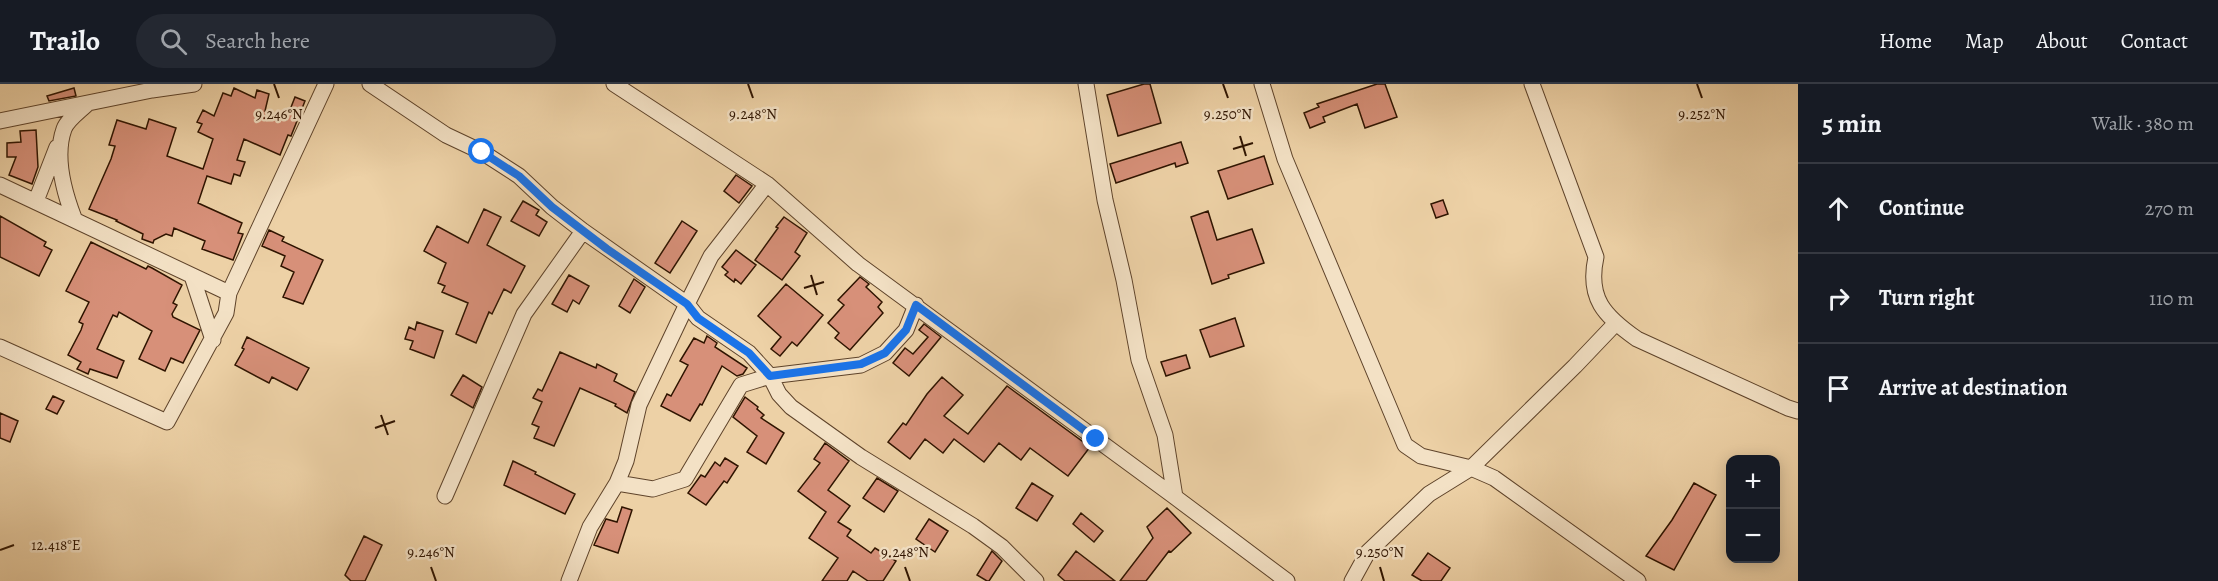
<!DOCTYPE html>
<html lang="en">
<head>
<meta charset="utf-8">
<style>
	body { margin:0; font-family:Alegreya,serif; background:#242831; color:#f1f3f6 }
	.controls { position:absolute; right:18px; bottom:18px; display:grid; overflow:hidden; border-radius:12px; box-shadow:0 3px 15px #0003 }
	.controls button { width:54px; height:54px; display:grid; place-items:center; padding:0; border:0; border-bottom:2px solid #363941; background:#171b24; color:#f1f3f6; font:30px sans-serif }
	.stop { position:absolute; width:18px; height:18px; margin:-14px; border:4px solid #1a73e8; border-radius:50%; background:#fff }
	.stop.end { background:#1a73e8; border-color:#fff; box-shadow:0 2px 6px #0008 }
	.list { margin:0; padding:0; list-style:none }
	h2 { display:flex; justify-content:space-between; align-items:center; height:78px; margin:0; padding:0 24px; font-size:26px }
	h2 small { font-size:20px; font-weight:400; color:#9ea1a6 }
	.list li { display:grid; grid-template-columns:39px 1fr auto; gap:18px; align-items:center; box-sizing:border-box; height:90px; padding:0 24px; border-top:2px solid #363941 }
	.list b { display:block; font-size:22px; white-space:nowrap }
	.list em { font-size:20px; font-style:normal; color:#9ea1a6 }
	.icon { flex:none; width:33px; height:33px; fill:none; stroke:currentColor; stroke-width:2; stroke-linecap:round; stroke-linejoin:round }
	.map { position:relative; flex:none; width:1798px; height:497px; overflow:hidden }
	header { display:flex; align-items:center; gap:36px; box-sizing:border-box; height:84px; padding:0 30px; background:#171b24; border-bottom:2px solid #363941 }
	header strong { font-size:28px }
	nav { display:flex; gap:33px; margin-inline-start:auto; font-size:21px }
	.search { width:420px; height:54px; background:#242831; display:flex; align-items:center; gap:15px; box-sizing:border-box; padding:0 21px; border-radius:33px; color:#9ea1a6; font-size:22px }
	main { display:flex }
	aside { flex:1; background:#171b24 }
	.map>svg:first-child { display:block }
</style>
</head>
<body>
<header>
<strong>Trailo</strong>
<div class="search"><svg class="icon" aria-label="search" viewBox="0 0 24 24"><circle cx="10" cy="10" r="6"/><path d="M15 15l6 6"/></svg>Search here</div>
<nav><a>Home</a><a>Map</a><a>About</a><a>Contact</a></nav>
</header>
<main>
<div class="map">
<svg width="1798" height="497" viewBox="0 0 1798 497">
	<rect width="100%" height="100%" fill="#edd1a6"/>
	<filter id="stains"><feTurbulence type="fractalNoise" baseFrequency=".00333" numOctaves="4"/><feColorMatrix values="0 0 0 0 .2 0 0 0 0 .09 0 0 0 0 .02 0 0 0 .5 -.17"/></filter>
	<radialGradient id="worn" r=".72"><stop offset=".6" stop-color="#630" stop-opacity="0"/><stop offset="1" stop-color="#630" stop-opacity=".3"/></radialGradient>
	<!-- building -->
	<path fill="#d79079" stroke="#2f1400" stroke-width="1.5" d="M 1144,0 L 1150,0 L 1161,39 L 1118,52 L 1107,11 Z
		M 1377,0 L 1385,0 L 1397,33 L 1365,44 L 1357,20 L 1323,33 L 1325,38 L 1310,44 L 1304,29 L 1319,23 L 1317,20 Z
		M 74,4 L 76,12 L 49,17 L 47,12 Z
		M 234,4 L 255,14 L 257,6 L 269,10 L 265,27 L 286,36 L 295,13 L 305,17 L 291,52 L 288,51 L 280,71 L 244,55 L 237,76 L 245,78 L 240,92 L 234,90 L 231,100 L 207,92 L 198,119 L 242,139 L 238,149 L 243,150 L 233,176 L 202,165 L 205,157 L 174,144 L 172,152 L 166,150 L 154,156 L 153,159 L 142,155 L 143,150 L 116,137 L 117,136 L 89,125 L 111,75 L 115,62 L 109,61 L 117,36 L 146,45 L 149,35 L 176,44 L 167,72 L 203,85 L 213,55 L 198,48 L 202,40 L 197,38 L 203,26 L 214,32 L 223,9 L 231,12 Z
		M 36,46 L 38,83 L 32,100 L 9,91 L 16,73 L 7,73 L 7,59 L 21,58 L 20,47 Z
		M 1181,58 L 1188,79 L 1176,83 L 1175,79 L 1116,99 L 1110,80 Z
		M 1264,72 L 1273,100 L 1228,115 L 1218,87 Z
		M 736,91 L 752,102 L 739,119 L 724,107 Z
		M 1443,116 L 1448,130 L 1436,134 L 1431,120 Z
		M 523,117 L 539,126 L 536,131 L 547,138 L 539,152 L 511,137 Z
		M 484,125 L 501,133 L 487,161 L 525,182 L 511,209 L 504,205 L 492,230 L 489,228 L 476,259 L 456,250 L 468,219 L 442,208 L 445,202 L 438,199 L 446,179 L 424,167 L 437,142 L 468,159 Z
		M 1208,127 L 1217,156 L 1252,145 L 1264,179 L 1228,191 L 1229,194 L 1212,200 L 1191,133 Z
		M 0,132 L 46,158 L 44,162 L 52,166 L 39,192 L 0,173 Z
		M 784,133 L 807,149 L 795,168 L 800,172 L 782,196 L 755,176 L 778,144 L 776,143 Z
		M 682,137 L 697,147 L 670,189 L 655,179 Z
		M 269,146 L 284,153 L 282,157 L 323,176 L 303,220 L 283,213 L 294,188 L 281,182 L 285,172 L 262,162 Z
		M 91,158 L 146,185 L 148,182 L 152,184 L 182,201 L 173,219 L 177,221 L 172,230 L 173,233 L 200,246 L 183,279 L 171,274 L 165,287 L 139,275 L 152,247 L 119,228 L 117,233 L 113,231 L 97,265 L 124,277 L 117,294 L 90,285 L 88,290 L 77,285 L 81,278 L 68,271 L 81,246 L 83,240 L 79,238 L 89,218 L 66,207 Z
		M 736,166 L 756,181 L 741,200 L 735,195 L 734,198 L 725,191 L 728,188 L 722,183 Z
		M 569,191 L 589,202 L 579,220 L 573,216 L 567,228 L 552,220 Z
		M 860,193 L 869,200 L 866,203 L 882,218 L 878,223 L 883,229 L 850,266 L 835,254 L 839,249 L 828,239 L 844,221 L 838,216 Z
		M 634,195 L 645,203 L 630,229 L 619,222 Z
		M 786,200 L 823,231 L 797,262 L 792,258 L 780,272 L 771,265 L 781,253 L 758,232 Z
		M 1235,234 L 1244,262 L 1210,273 L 1200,246 Z
		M 417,238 L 443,247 L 434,274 L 410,265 L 413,257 L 405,255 L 409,243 L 415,246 Z
		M 924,240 L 941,253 L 909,292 L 893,279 L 905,264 L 913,270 L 928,253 L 919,246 Z
		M 707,252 L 717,259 L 715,263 L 747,284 L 743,290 L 737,292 L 722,282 L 702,321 L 700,320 L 690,337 L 661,322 L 667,310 L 671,312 L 688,281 L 680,277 L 694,254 L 704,259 Z
		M 247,253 L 309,284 L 297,306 L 272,293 L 269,299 L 235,281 L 244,265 L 242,264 Z
		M 560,268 L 596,284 L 597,280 L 617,290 L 614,297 L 635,308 L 627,329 L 615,322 L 616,320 L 580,304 L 554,362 L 534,354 L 539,343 L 532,340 L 542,318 L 533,314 L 538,305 L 542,307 Z
		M 1186,271 L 1190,284 L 1166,292 L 1161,278 Z
		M 463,291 L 482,303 L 473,324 L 451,311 Z
		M 942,293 L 963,311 L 944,332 L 968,350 L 1007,302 L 1090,363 L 1068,392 L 1030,364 L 1021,376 L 999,359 L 984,378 L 954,355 L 943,369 L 925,355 L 910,375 L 888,358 L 903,339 L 906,341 L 927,310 Z
		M 53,312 L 64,317 L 57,330 L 46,325 Z
		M 745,313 L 758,323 L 757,325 L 764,331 L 761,334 L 784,349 L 766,380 L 747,368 L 757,352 L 733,333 Z
		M 0,329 L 18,337 L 10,358 L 0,354 Z
		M 825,359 L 849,377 L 828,406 L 850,422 L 838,438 L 851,446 L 847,452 L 871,469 L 875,464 L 896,477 L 883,497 L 868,497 L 853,487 L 847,497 L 822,497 L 838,474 L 809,454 L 826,428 L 798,407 L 820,379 L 814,375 Z
		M 725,374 L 738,382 L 727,399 L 724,397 L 706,421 L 688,409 L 701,391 L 705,393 L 715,378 L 720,382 Z
		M 513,377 L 536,388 L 535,390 L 575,410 L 565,430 L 504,401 Z
		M 877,394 L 898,407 L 884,428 L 863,414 Z
		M 1032,399 L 1053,412 L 1037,437 L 1016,424 Z
		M 1694,399 L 1716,411 L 1674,486 L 1646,472 L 1672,436 Z
		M 622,423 L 632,426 L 618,469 L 594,461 L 606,435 L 617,438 Z
		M 1167,424 L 1191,449 L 1171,468 L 1169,467 L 1146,497 L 1120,497 L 1153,454 L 1147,443 Z
		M 1081,429 L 1103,447 L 1094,458 L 1073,440 Z
		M 929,435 L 948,447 L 935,468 L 916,455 Z
		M 364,452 L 382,461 L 365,497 L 351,497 L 345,491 Z
		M 992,467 L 1002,477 L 989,497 L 987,497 L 977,491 Z
		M 1076,467 L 1115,497 L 1065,497 L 1058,491 Z
		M 1428,469 L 1450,484 L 1441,497 L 1422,497 L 1412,491 Z"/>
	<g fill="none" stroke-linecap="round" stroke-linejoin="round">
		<defs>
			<path id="street" d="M 370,0 L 446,51 L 482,68 L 519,92 L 552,123 L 583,147 L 687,220 L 698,234 L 749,269 L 770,292 L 779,310 L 791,323 L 861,373 L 973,442 L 1002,463 L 1036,497
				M 614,0 L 767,100 L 858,180 L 1175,413 L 1287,497
				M 1086,0 L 1105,116 L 1124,196 L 1139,276 L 1165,351 L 1175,413
				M 1262,0 L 1285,75 L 1405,361 L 1421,372 L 1471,384 L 1494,394 L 1638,497
				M 1532,0 L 1596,173 C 1587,214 1604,232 1637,255 L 1788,324 L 1798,327
				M 0,37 L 152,6 L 194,0
				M 0,101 L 229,209
				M 36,117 L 57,63
				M 74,134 C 64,108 54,73 64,45 C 67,36 80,27 87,20
				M 192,192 L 213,256
				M 0,263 L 167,338 L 226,229 L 229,209 L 326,0
				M 617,399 L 626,377 L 639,321 L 687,220 L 711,172 L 767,100
				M 445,412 L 524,230 L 583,147
				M 569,497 L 590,443 L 617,399 L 653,405 L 685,395 L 741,301 L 770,292 L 861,281 L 885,269 L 906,246 L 916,221
				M 1352,497 L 1368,468 L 1429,410 L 1471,384 L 1575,282 L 1615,240"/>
		</defs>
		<!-- street casing -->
		<use href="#street" stroke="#5e432a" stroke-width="17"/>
		<!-- street -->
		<use href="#street" stroke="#f3e1c5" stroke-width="15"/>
	</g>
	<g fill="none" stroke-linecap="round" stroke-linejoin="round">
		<!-- route -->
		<path stroke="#1a73e8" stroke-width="8" d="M 482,68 L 519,92 L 552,123 L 607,165 L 687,220 L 698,234 L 749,269 L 770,292 L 861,280 L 885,269 L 906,246 L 916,221 L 1096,355"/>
	</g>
	<!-- ticks -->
	<path fill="none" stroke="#2f1400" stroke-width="2" d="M 274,0 L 279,14M 748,0 L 753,14M 1223,0 L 1228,14M 1697,0 L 1702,14M 1240,52 L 1246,72M 1233,65 L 1253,59M 811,191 L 817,211M 804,204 L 824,198M 381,331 L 388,351M 375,344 L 395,337M 0,466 L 14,461M 431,483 L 436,497M 905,483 L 910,497M 1380,483 L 1384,497"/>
	<g font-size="15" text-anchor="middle" fill="#2f1400" stroke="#f3e1c5" stroke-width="5" stroke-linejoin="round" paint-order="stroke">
		<text x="279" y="35">9.246°N</text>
		<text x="753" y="35">9.248°N</text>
		<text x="1228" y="35">9.250°N</text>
		<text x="1702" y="35">9.252°N</text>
		<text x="56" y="466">12.418°E</text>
		<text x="431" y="473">9.246°N</text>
		<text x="905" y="473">9.248°N</text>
		<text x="1380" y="473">9.250°N</text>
	</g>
	<rect width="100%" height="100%" filter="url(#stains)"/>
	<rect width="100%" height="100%" fill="url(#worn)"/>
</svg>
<div class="controls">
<button>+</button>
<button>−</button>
</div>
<div class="stop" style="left:482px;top:68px"></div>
<div class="stop end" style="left:1096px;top:355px"></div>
</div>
<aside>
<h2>5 min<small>Walk · 380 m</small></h2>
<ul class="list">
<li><svg class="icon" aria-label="ahead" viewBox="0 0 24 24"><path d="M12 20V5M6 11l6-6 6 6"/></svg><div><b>Continue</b></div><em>270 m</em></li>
<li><svg class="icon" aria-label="right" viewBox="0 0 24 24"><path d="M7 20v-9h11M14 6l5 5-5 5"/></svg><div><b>Turn right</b></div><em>110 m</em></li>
<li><svg class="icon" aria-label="arrive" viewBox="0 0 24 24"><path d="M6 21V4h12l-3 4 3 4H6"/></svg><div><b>Arrive at destination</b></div></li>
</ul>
</aside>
</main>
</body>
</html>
